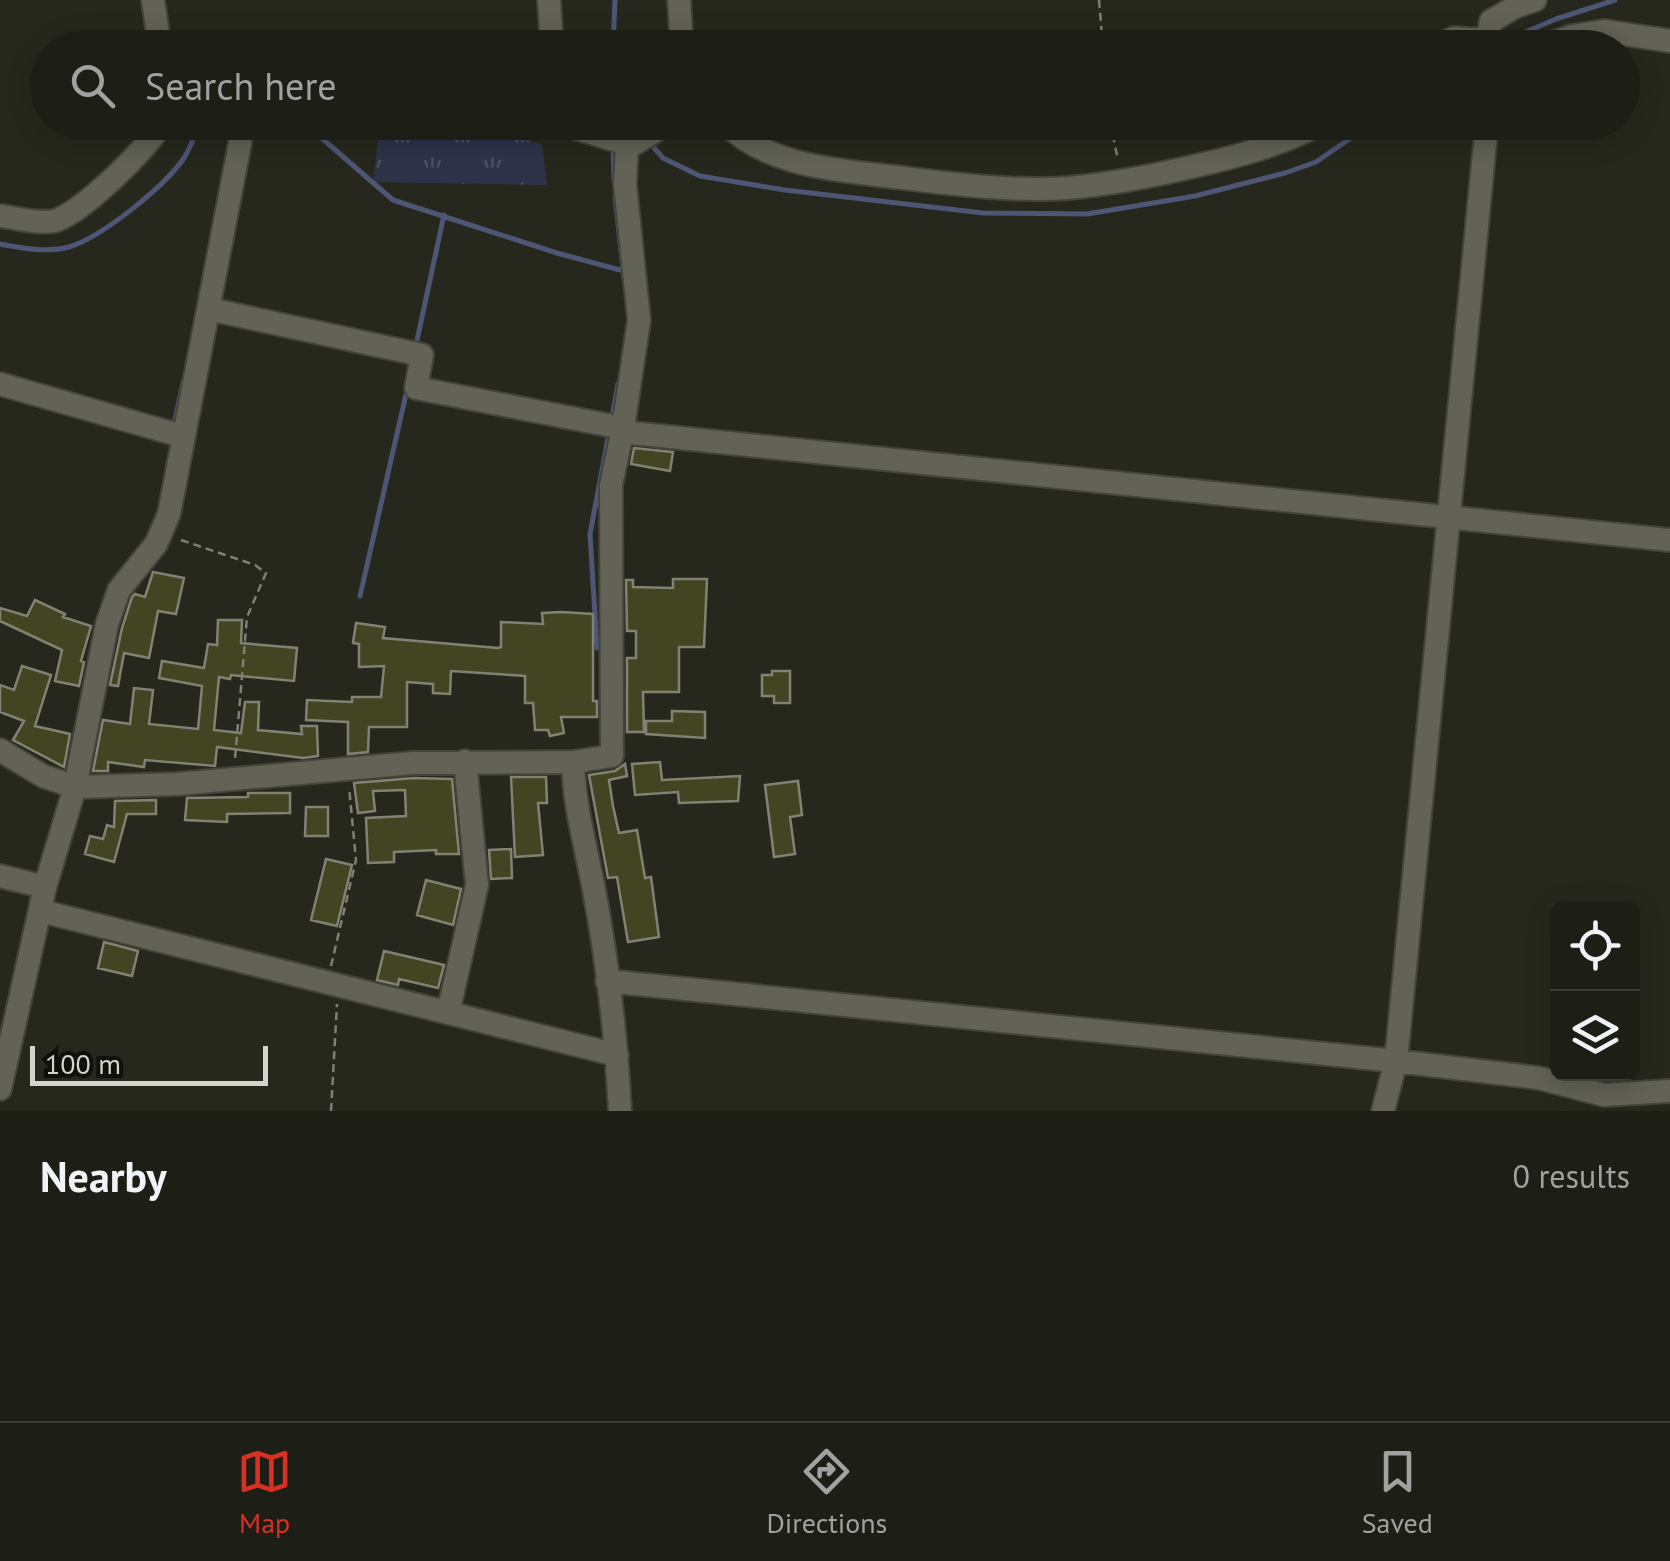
<!DOCTYPE html>
<html lang="en">
<head>
<meta charset="utf-8">
<style>
	body { margin:0; font-family:"PT Sans",sans-serif; background:#2a2b23; color:#f1f3f6 }
	.controls { position:absolute; right:30px; bottom:30px; display:grid; overflow:hidden; border-radius:15px; box-shadow:0 5px 25px #0003 }
	.controls button { width:90px; height:90px; display:grid; place-items:center; padding:0; border:0; border-bottom:2px solid #3b3c35; background:#1d1e16; color:#f1f3f6; font:50px sans-serif }
	.scale { position:absolute; left:30px; bottom:25px; width:238px; box-sizing:border-box; padding-left:10px; border:5px solid #d3d4cd; border-top:0; font-size:28px; line-height:35px; white-space:nowrap; color:#d3d4cd; -webkit-text-stroke:8px #10100b; paint-order:stroke }
	.list { margin:0; padding:0; list-style:none }
	h2 { display:flex; justify-content:space-between; align-items:center; height:130px; margin:0; padding:0 40px; font-size:42px }
	h2 small { font-size:32px; font-weight:400; color:#a0a2a1 }
	.icon { flex:none; width:55px; height:55px; fill:none; stroke:currentColor; stroke-width:2; stroke-linecap:round; stroke-linejoin:round }
	.map { position:relative; flex:none; width:1670px; height:1111px; overflow:hidden }
	.search { position:absolute; background:#1d1e16; box-shadow:0 5px 25px #0003; left:30px; right:30px; top:30px; height:110px; display:flex; align-items:center; gap:25px; box-sizing:border-box; padding:0 35px; border-radius:55px; color:#a0a2a1; font-size:38px }
	.sheet { height:310px; background:#1d1e16 }
	nav { display:flex; justify-content:space-around; align-items:center; box-sizing:border-box; height:140px; border-top:2px solid #3b3c35; background:#1d1e16; font-size:28px; color:#a0a2a1 }
	nav a { display:grid; justify-items:center; gap:5px }
	nav .on { color:#d93025 }
	.map>svg:first-child { display:block }
</style>
</head>
<body>
<div class="map">
<svg width="1670" height="1111" viewBox="0 0 1670 1111">
	<defs>
		<pattern id="grass-tufts" width="24" height="20" patternUnits="userSpaceOnUse" patternTransform="scale(2.5)"><rect width="24" height="20" fill="#2e334a"/><path d="M3 7l-1-3M5 7V3M7 7l1-3M15 17l-1-3M17 17v-4M19 17l1-3" fill="none" stroke="#4b5063"/></pattern>
	</defs>
	<rect width="100%" height="100%" fill="#27281d"/>
	<!-- grass -->
	<path fill="url(#grass-tufts)" d="M 457,123 L 542,144 L 547,185 L 373,182 L 380,123 Z"/>
	<g fill="none" stroke-linecap="round" stroke-linejoin="round">
		<!-- stream -->
		<path stroke="#4e5575" stroke-width="5" d="M 1509,39 L 1556,19 L 1615,0
			M 613,48 L 615,0
			M 303,122 L 393,200 L 557,253 L 620,270
			M 635,122 L 642,133
			M 649,142 L 663,158 L 700,176 L 785,190 L 983,213 L 1087,214 L 1195,196 L 1285,173 L 1316,162 L 1374,122
			M 613,146 L 614,180
			M 615,196 L 624,279
			M 0,244 C 22,248 46,253 69,247 C 102,237 164,187 184,158 C 191,147 195,135 199,122
			M 416,345 L 444,215
			M 612,417 L 618,384
			M 174,425 L 183,382
			M 360,596 L 407,390
			M 597,648 L 590,534 L 609,433"/>
	</g>
	<!-- building -->
	<path fill="#434522" stroke="#818274" stroke-width="2.5" d="M 634,448 L 673,452 L 670,471 L 631,464 Z
		M 153,572 L 184,578 L 176,614 L 158,611 L 149,658 L 124,653 L 118,686 L 110,685 L 122,628 L 132,597 L 135,594 L 145,597 Z
		M 673,579 L 707,579 L 704,647 L 679,647 L 679,692 L 643,692 L 644,732 L 627,732 L 627,658 L 636,658 L 636,631 L 627,631 L 626,580 L 633,580 L 633,587 L 673,588 Z
		M 35,600 L 65,614 L 63,617 L 91,626 L 81,661 L 84,662 L 79,686 L 55,681 L 62,650 L 0,621 L 0,608 L 27,616 Z
		M 562,612 L 593,614 L 593,701 L 597,701 L 597,717 L 561,717 L 564,733 L 550,736 L 548,730 L 535,730 L 533,703 L 525,703 L 525,676 L 497,674 L 451,671 L 450,694 L 433,693 L 433,684 L 407,682 L 407,727 L 369,727 L 368,752 L 348,754 L 348,722 L 306,720 L 307,700 L 352,702 L 352,697 L 381,697 L 384,666 L 359,667 L 359,644 L 353,643 L 356,623 L 385,627 L 383,638 L 498,648 L 501,647 L 501,622 L 543,624 L 542,613 Z
		M 218,620 L 242,620 L 241,643 L 297,648 L 294,681 L 231,675 L 230,679 L 219,677 L 214,730 L 241,733 L 245,702 L 259,702 L 258,730 L 302,734 L 301,726 L 317,726 L 318,756 L 303,758 L 217,747 L 215,766 L 145,760 L 144,767 L 108,762 L 108,771 L 93,771 L 103,720 L 130,724 L 134,688 L 153,690 L 149,724 L 198,729 L 202,686 L 159,678 L 162,661 L 204,668 L 208,644 L 217,645 Z
		M 22,666 L 51,675 L 35,726 L 70,734 L 64,767 L 13,740 L 24,721 L 0,712 L 0,685 L 14,690 Z
		M 772,671 L 790,671 L 790,703 L 774,703 L 774,696 L 762,696 L 762,675 L 772,675 Z
		M 672,711 L 705,712 L 705,738 L 646,734 L 646,721 L 672,721 Z
		M 660,762 L 662,780 L 740,776 L 738,801 L 679,803 L 678,792 L 635,795 L 632,764 Z
		M 625,764 L 627,776 L 609,780 L 613,806 L 619,833 L 637,830 L 645,878 L 651,877 L 659,937 L 628,942 L 617,877 L 608,878 L 589,775 L 615,771 Z
		M 511,777 L 546,777 L 547,803 L 538,803 L 543,855 L 515,857 Z
		M 414,778 L 452,779 L 459,854 L 436,854 L 436,850 L 394,852 L 394,862 L 368,863 L 366,818 L 406,816 L 405,790 L 373,791 L 375,811 L 358,813 L 354,783 Z
		M 798,781 L 802,815 L 790,817 L 795,854 L 774,857 L 765,785 Z
		M 248,793 L 290,793 L 290,813 L 227,814 L 227,822 L 185,820 L 187,798 L 248,797 Z
		M 156,800 L 156,814 L 127,814 L 114,862 L 85,854 L 90,836 L 103,839 L 107,825 L 114,827 L 115,801 Z
		M 306,807 L 328,807 L 328,836 L 305,836 Z
		M 511,849 L 512,878 L 491,879 L 489,850 Z
		M 326,859 L 352,865 L 337,926 L 311,920 Z
		M 426,880 L 461,889 L 453,925 L 417,915 Z
		M 104,942 L 138,951 L 132,976 L 98,968 Z
		M 384,951 L 444,965 L 438,988 L 399,979 L 398,985 L 377,980 Z"/>
	<g fill="none" stroke-linecap="round" stroke-linejoin="round">
		<defs>
			<path id="minor" d="M 153,0 L 160,48
				M 549,0 L 552,48
				M 679,0 L 682,48
				M 1433,48 L 1454,38 L 1485,40
				M 1486,48 L 1491,21 L 1515,7 L 1535,0
				M 1538,48 L 1572,36 L 1604,31 L 1670,41
				M 556,122 L 627,144 L 636,143 L 670,122
				M 724,122 C 766,165 830,169 886,176 C 946,183 1007,192 1068,188 C 1111,184 1153,176 1195,166 C 1240,156 1283,144 1324,122
				M 0,216 C 16,218 39,224 54,221 C 81,214 149,147 163,122
				M 209,309 L 422,355 L 416,388 L 623,428
				M 0,384 L 182,436
				M 622,432 L 1670,540
				M 0,750 L 43,776 L 75,787 L 178,784 L 413,763 L 573,762 L 612,756 L 611,485 L 623,428 L 639,320 L 625,184 L 627,144
				M 573,762 C 574,806 586,847 594,890 C 608,963 616,1037 620,1111
				M 0,876 L 45,887
				M 41,911 L 617,1055
				M 607,981 L 1396,1061 L 1539,1078 L 1604,1095 L 1670,1091
				M 448,1013 L 477,885 L 465,761
				M 0,1089 L 45,887 L 75,787 L 107,624 L 119,590 L 156,544 L 169,514 L 244,122
				M 1383,1111 L 1396,1061 L 1487,122"/>
		</defs>
		<!-- minor casing -->
		<use href="#minor" stroke="#43443a" stroke-width="26"/>
		<!-- path -->
		<path stroke="#7e7f76" stroke-width="2.5" stroke-dasharray="8 5" stroke-linecap="butt" d="M 1099,0 L 1103,48
			M 1110,122 L 1118,160
			M 181,540 L 255,565 L 266,573 L 247,617 L 235,759
			M 331,966 L 356,860 L 349,787
			M 331,1111 L 337,1004"/>
		<!-- minor -->
		<use href="#minor" stroke="#626356" stroke-width="22"/>
	</g>
</svg>
<div class="controls">
<button><svg class="icon" aria-label="locate" viewBox="0 0 24 24"><circle cx="12" cy="12" r="6"/><path d="M12 2v4M12 18v4M2 12h4M18 12h4"/></svg></button>
<button><svg class="icon" aria-label="layers" viewBox="0 0 24 24"><path d="M12 4l9 5-9 5-9-5zM3 14l9 5 9-5"/></svg></button>
</div>
<div class="scale">100 m</div>
<div class="search"><svg class="icon" aria-label="search" viewBox="0 0 24 24"><circle cx="10" cy="10" r="6"/><path d="M15 15l6 6"/></svg>Search here</div>
</div>
<section class="sheet">
<h2>Nearby<small>0 results</small></h2>
<ul class="list">
</ul>
</section>
<nav>
<a class="on"><svg class="icon" aria-label="map" viewBox="0 0 24 24"><path d="M3 6l6-2 6 2 6-2v14l-6 2-6-2-6 2zM9 4v14M15 6v14"/></svg>Map</a>
<a><svg class="icon" aria-label="directions" viewBox="0 0 24 24"><path d="M12 3l9 9-9 9-9-9zM9 14v-3h6M13 9l2 2-2 2"/></svg>Directions</a>
<a><svg class="icon" aria-label="saved" viewBox="0 0 24 24"><path d="M7 4h10v16l-5-4-5 4z"/></svg>Saved</a>
</nav>
</body>
</html>
